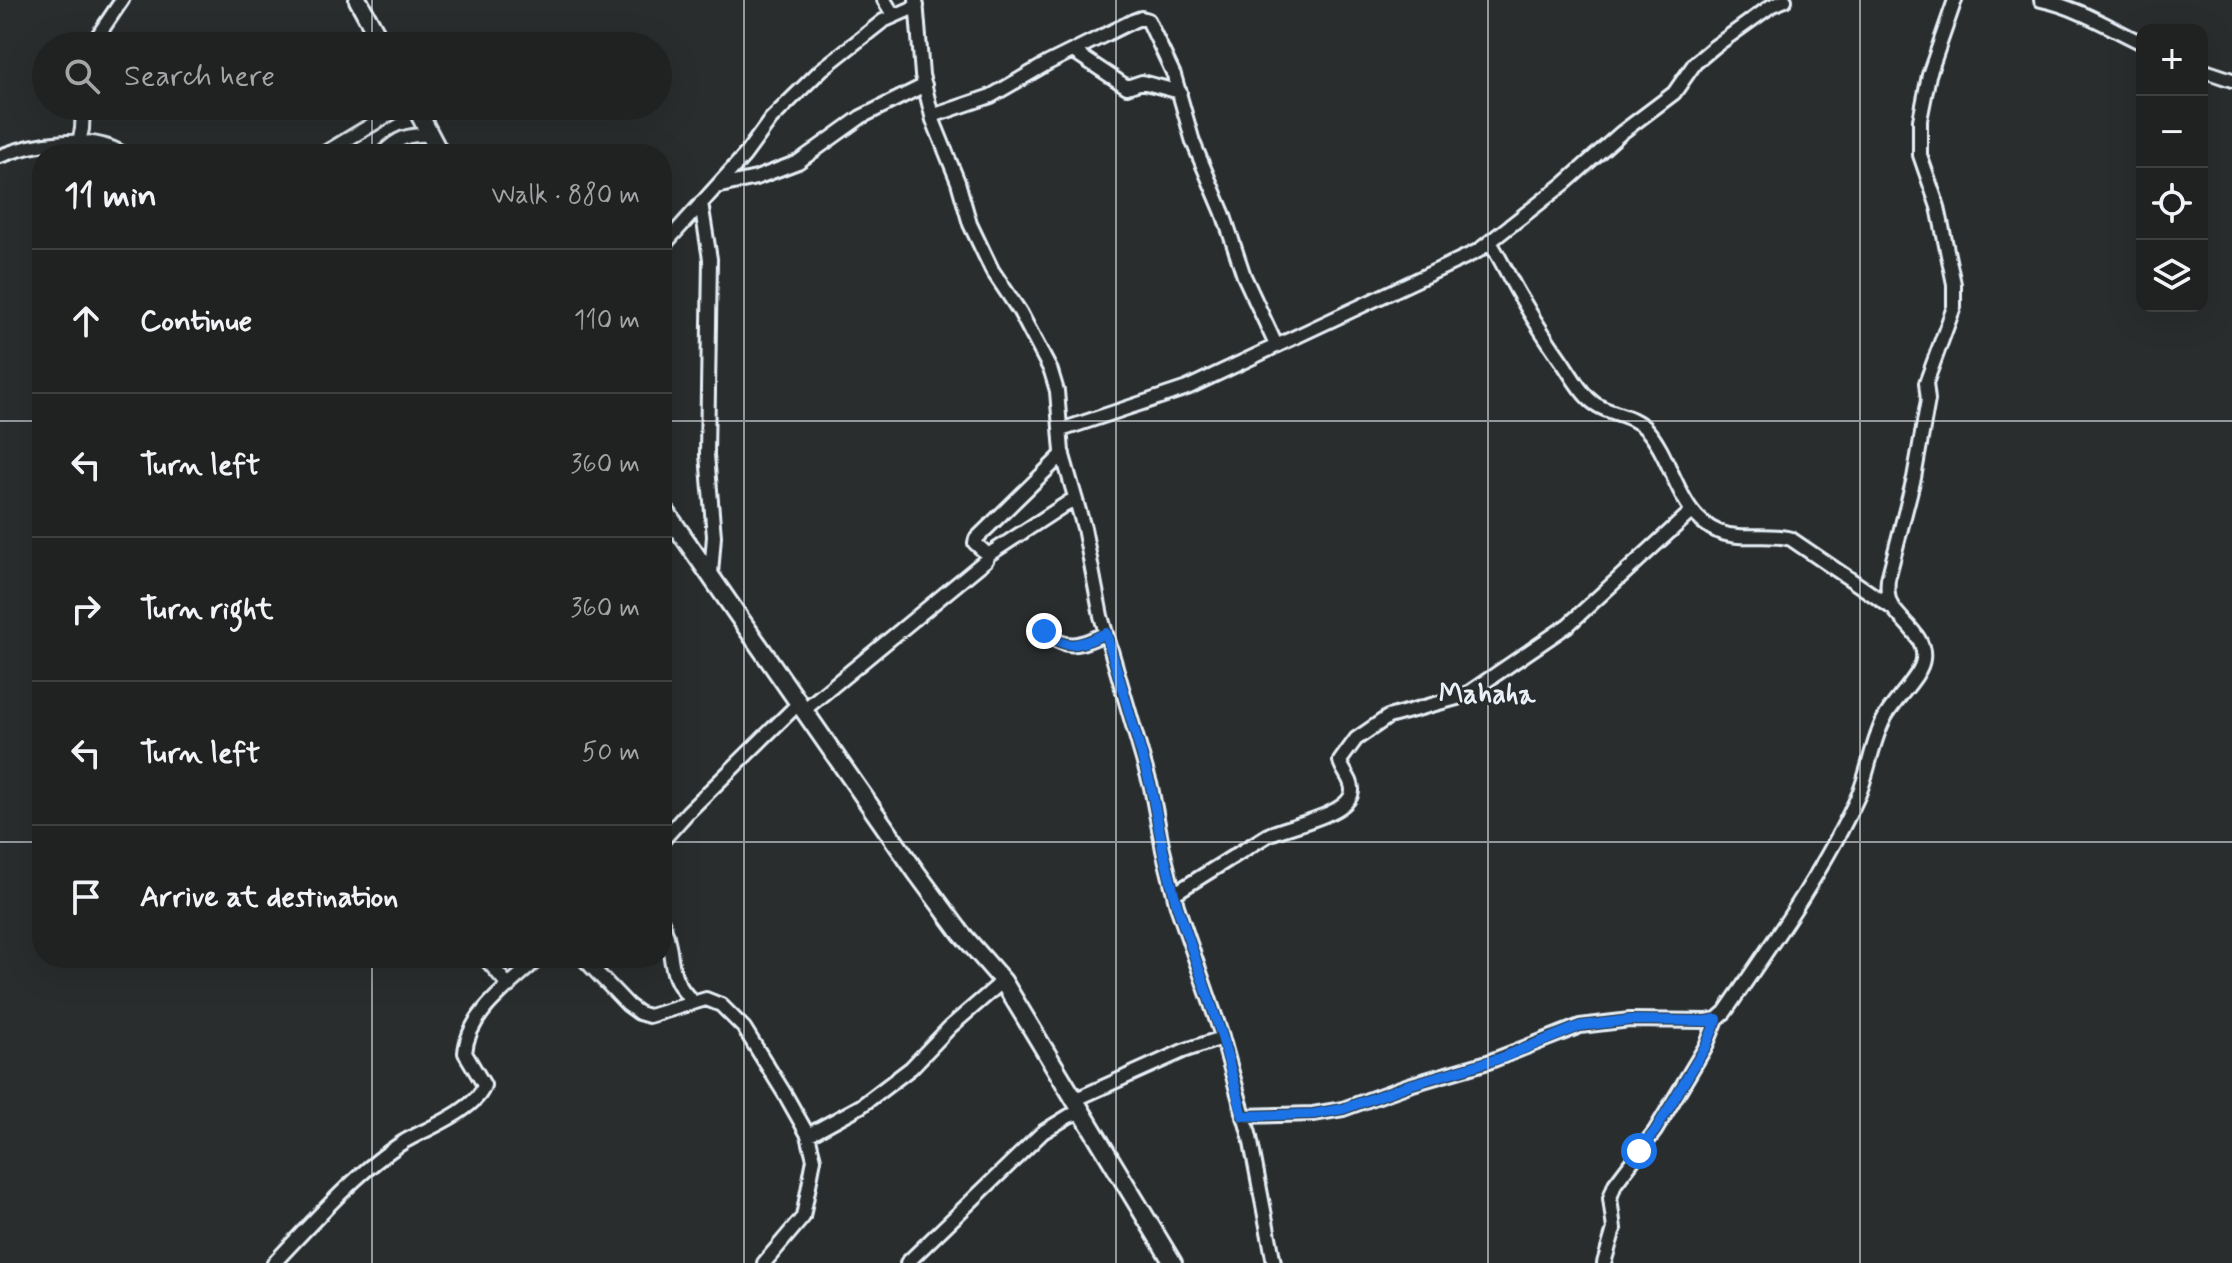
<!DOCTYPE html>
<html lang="en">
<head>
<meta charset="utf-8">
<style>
	body { margin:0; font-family:Mynerve,sans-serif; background:#282a2a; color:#f1f3f6 }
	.controls { position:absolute; right:24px; top:24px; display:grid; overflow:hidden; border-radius:16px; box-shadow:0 8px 32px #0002 }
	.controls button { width:72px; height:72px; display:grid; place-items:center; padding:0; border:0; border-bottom:2px solid #3d3f40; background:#202222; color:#f1f3f6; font:40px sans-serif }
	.stop { position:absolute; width:24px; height:24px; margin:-18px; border:6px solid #1a73e8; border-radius:50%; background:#fff }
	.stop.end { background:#1a73e8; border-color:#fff; box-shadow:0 2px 8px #0008 }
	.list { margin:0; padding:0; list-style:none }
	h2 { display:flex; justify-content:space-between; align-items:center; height:104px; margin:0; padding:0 32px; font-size:34px }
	h2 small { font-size:26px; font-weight:400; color:#a2a4a5 }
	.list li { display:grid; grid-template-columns:52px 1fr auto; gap:24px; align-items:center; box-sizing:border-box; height:144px; padding:0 32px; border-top:2px solid #3d3f40 }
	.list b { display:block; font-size:30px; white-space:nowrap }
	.list em { font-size:26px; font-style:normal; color:#a2a4a5 }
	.icon { flex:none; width:44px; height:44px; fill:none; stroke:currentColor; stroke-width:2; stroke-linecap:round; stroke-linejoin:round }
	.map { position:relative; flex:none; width:2232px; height:1263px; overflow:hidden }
	.search { position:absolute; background:#202222; box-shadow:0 8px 32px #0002; left:32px; top:32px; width:640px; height:88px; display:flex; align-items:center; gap:20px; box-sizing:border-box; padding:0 28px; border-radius:44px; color:#a2a4a5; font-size:30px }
	.panel { position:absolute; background:#202222; box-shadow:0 8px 32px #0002; left:32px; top:144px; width:640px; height:824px; border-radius:32px }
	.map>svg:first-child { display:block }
</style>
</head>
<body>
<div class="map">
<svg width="2232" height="1263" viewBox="0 0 2232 1263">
	<rect width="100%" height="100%" fill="#2a2d2e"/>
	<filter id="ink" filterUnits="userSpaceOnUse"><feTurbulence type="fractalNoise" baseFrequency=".0125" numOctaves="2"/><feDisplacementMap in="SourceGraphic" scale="16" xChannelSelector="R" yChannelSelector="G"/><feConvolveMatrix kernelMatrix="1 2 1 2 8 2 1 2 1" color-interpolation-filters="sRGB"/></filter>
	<g filter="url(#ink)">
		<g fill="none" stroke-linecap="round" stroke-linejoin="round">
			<defs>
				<path id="minor" d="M 884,0 L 894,16
					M 916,0 L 922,75 L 933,120 L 958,182 L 970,224 L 992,270 L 1020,312 L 1051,371 L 1057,391 L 1062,452 L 1084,528 L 1101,616 L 1151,787 L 1163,850 L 1177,906 L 1221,1033 L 1250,1137 L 1274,1263
					M 2041,0 C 2079,8 2108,27 2142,43
					M 91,46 L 122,0
					M 1073,51 L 1127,87 L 1142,82 L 1180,92
					M 2202,70 L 2232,80
					M 932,116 L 991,96 L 1048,63 L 1133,21 L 1141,18 L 1148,20 L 1174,75 L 1193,142 L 1223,213 L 1244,276 L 1276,345
					M 79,142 L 82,129 L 83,106
					M 323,154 L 403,106
					M 382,154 C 397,138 408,134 430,135
					M 0,156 C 34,143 91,133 123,154
					M 716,187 L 756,178 L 798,162 L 861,117 L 925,85
					M 701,203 L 710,259 L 707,455 L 714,536 L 711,574
					M 1490,242 C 1502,261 1511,282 1523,301 C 1535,322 1549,343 1563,363 C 1571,375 1578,388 1588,398 C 1604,415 1630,412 1646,429 C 1674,459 1677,515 1719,532 C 1742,541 1768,532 1791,539 L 1891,607
					M 662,247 L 744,156 L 771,119 L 822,69 L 883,21 L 917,6
					M 1061,430 L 1187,388 L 1478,251 L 1565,183 L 1621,133 L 1674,93 L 1695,63 L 1714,47 L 1771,6 L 1785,0
					M 988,555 L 1075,498
					M 1044,631 C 1065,652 1082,645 1106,633
					M 805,709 L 986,560 L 988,555 L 975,543 L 976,539 L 1063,454
					M 662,841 L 688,812 L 800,702
					M 1175,893 L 1268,835 C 1286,826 1350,815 1352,791 C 1353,780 1342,771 1340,761 L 1356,739 L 1388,717 L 1457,698 L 1470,692 L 1568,625 L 1692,511
					M 662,922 C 677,955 663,972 692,1001
					M 485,958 L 509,986
					M 583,958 L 628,1005 L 639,1013 L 649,1016 L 706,999 L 721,1005 L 744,1028 L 786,1096 L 808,1135 L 814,1159 L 803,1217 L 764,1263
					M 1074,1100 L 1183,1051 L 1222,1038
					M 1243,1116 L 1313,1114 L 1343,1109 L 1409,1085 L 1488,1062 L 1580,1026 L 1630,1020 L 1707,1021 L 1717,1019 L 1725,1012 C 1773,942 1824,871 1859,794 C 1869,770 1872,742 1884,719 C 1893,701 1922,675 1923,659 C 1926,637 1904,624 1893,608 C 1887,600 1887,589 1888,579 L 1914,478 L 1928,400 L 1926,383 L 1954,307 L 1954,284 L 1938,207 L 1920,155 L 1920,120 L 1929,75 L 1955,0
					M 808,1135 L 861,1106 L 911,1068 L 950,1027 L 1003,981
					M 274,1263 C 312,1223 358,1170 405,1141 C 426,1129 478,1109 484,1085 L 465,1053 C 468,1012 512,984 539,958
					M 907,1263 L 1043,1132 L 1069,1116 L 1081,1112
					M 1604,1263 L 1614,1229 L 1610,1198 L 1615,1184 L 1655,1131 L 1706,1046 L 1717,1019"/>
				<path id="major" d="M 358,0 L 383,46
					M 415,106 L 440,154
					M 662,506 L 916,872 L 961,933 L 1003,981 L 1173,1263"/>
			</defs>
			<!-- minor casing -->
			<use href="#minor" stroke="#e8f1f8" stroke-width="18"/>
			<!-- major casing -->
			<use href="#major" stroke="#e8f1f8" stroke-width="22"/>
			<!-- minor -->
			<use href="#minor" stroke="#2a2d2e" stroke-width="12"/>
			<!-- major -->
			<use href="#major" stroke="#2a2d2e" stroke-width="16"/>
		</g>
	</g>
	<g fill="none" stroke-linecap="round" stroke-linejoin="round" filter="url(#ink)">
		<!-- route -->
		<path stroke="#1a73e8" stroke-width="10" d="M 1044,631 C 1065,652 1082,645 1106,633 L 1151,787 L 1163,850 L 1177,906 L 1221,1033 L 1243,1116 L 1313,1114 L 1343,1109 L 1409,1085 L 1501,1058 L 1580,1026 L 1630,1020 L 1707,1021 L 1717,1019 L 1706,1046 L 1655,1131 L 1639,1151"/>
	</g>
	<!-- grid -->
	<path fill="none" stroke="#e8f1f8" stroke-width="2" stroke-opacity="0.55" d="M 372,0 L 372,46M 744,0 L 744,1263M 1116,0 L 1116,1263M 1488,0 L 1488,1263M 1860,0 L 1860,1263M 372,106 L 372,154M 0,421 L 42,421M 662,421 L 2232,421M 0,842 L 42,842M 662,842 L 2232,842M 372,958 L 372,1263"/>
	<g text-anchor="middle" stroke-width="6" stroke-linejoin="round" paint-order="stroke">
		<!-- quarter labels -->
		<g font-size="28" font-weight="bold" fill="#e8f1f8" stroke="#2a2d2e">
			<text x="1487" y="703">Mahaha</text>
		</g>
	</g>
</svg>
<div class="controls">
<button>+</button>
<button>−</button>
<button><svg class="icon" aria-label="locate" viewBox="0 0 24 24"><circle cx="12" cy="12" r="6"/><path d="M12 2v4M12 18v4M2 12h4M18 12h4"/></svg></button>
<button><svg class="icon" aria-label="layers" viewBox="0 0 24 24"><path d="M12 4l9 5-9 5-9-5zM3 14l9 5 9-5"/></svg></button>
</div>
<div class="stop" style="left:1639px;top:1151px"></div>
<div class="stop end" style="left:1044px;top:631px"></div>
<div class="search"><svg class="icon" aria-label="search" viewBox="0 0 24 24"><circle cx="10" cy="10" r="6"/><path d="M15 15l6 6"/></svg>Search here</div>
<section class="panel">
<h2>11 min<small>Walk · 880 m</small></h2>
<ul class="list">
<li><svg class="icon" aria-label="ahead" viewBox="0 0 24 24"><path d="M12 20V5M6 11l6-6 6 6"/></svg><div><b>Continue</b></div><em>110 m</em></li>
<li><svg class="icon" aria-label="left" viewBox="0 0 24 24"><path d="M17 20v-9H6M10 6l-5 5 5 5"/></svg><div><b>Turn left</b></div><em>360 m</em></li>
<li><svg class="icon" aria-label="right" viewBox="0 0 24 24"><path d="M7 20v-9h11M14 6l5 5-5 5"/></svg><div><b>Turn right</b></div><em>360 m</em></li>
<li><svg class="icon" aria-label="left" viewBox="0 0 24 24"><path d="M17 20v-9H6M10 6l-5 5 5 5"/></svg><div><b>Turn left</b></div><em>50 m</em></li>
<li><svg class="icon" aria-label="arrive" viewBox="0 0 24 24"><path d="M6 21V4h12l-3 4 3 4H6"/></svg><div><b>Arrive at destination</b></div></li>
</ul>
</section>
</div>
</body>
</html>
